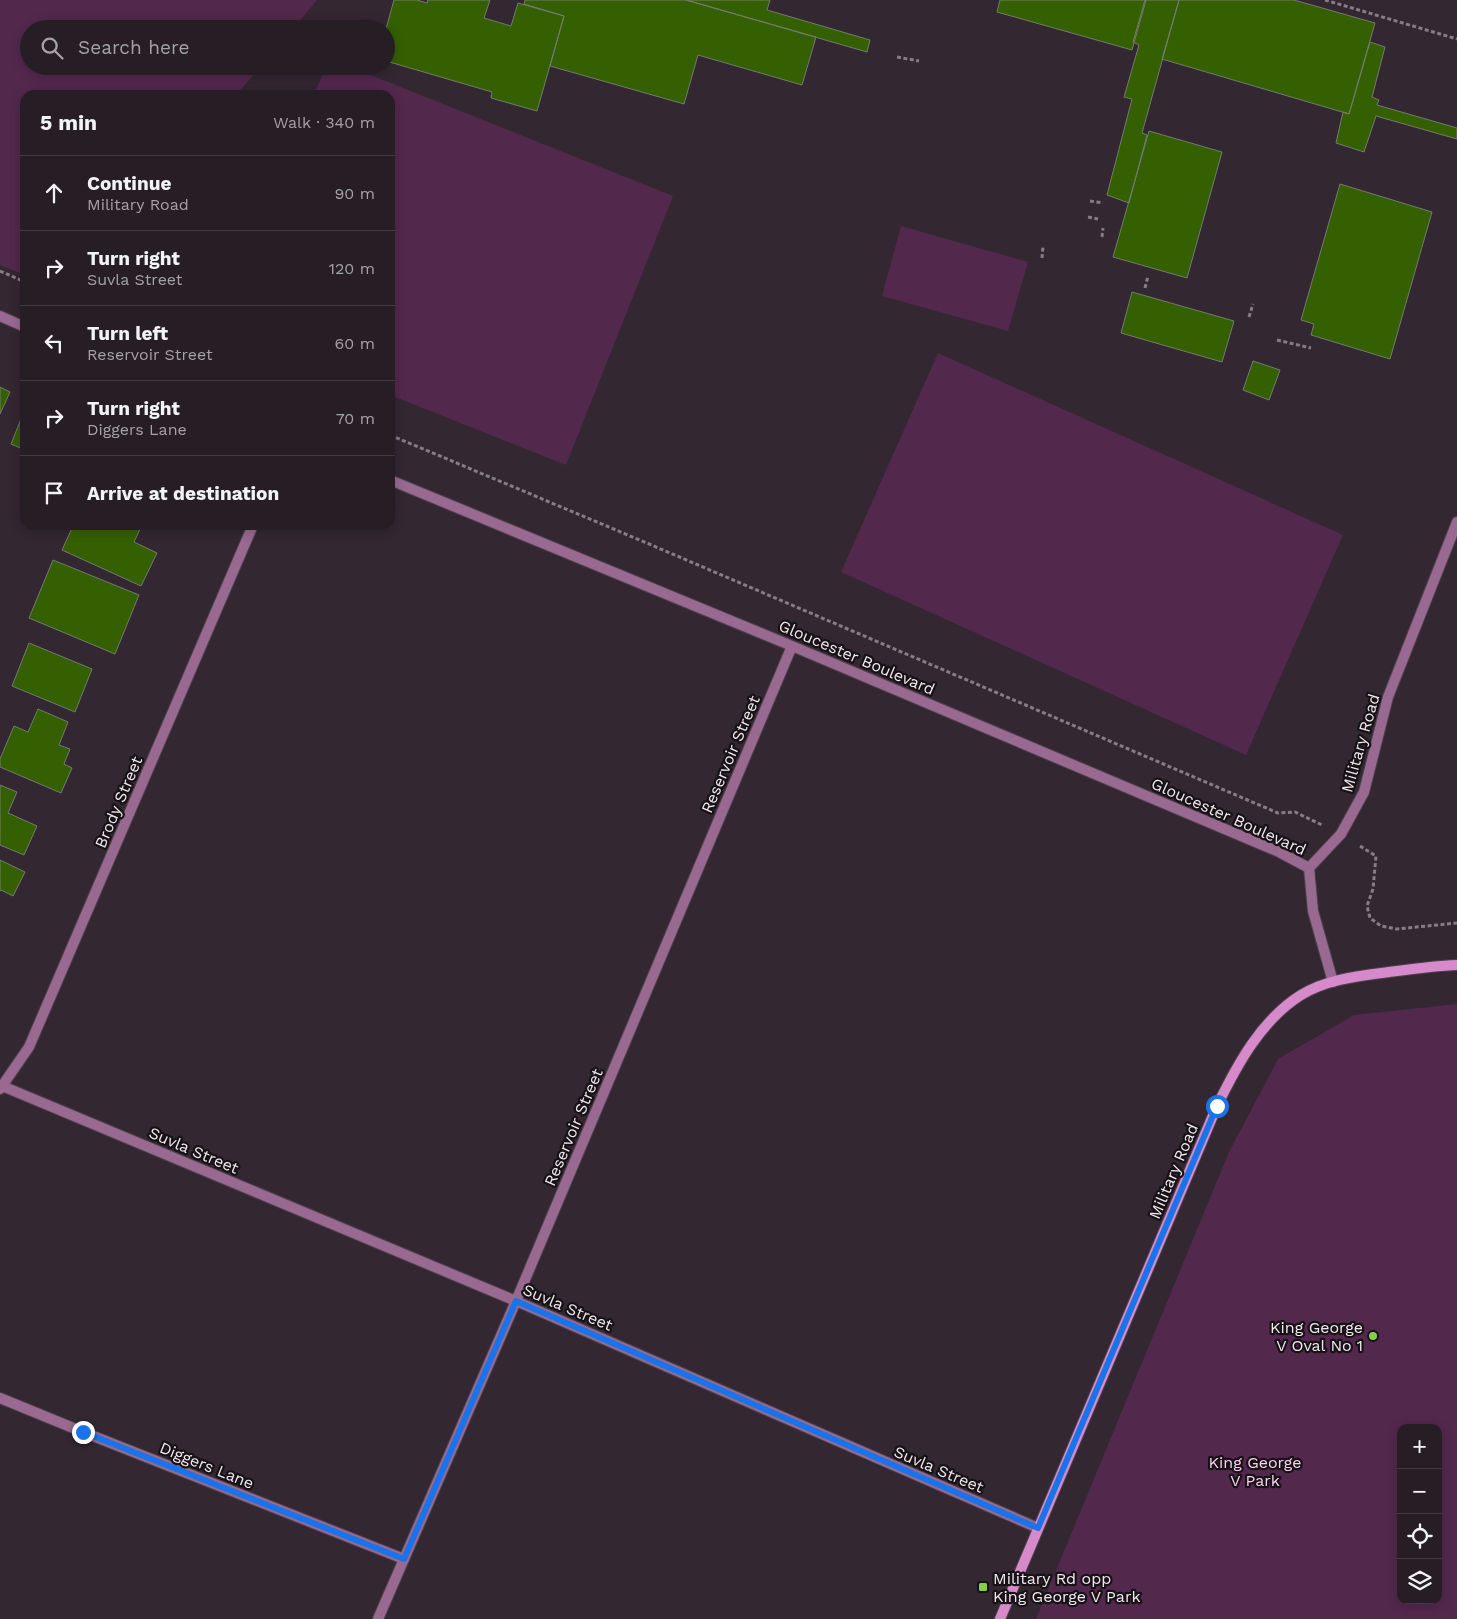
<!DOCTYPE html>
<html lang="en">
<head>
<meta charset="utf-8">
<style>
	body { margin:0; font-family:"Work Sans",sans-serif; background:#322a32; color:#f1f3f6 }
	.controls { position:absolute; right:15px; bottom:15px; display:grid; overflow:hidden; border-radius:10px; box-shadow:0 2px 12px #0003 }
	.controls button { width:45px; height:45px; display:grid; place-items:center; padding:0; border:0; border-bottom:1px solid #423b42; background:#261d25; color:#f1f3f6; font:25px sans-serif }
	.stop { position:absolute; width:15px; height:15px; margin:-11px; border:4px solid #1a73e8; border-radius:50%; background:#fff }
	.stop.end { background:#1a73e8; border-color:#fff; box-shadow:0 1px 5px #0008 }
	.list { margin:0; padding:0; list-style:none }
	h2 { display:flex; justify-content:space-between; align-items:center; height:65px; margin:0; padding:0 20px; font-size:21px }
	h2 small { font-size:16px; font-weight:400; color:#a4a2a7 }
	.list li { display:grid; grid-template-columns:32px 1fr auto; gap:15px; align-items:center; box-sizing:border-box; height:75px; padding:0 20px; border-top:1px solid #423b42 }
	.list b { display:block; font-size:19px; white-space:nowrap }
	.list p { margin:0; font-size:16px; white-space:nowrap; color:#a4a2a7 }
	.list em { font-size:16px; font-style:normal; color:#a4a2a7 }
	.icon { flex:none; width:28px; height:28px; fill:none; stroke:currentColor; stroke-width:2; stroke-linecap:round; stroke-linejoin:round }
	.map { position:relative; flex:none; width:1457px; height:1619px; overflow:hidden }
	.search { position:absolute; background:#261d25; box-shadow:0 2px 12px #0003; left:20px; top:20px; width:375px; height:55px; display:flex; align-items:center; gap:12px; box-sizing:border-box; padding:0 18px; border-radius:28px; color:#a4a2a7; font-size:19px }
	.panel { position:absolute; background:#261d25; box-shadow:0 2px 12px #0003; left:20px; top:90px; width:375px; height:440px; border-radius:15px }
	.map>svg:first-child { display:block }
</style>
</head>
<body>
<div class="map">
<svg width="1457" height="1619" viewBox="0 0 1457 1619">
	<rect width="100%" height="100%" fill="#332731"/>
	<!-- green -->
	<path fill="#53284d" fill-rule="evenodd" d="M 0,0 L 317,0 L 293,29 L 29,29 L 29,66 L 261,66 L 236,95 L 25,95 L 25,275 L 0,265 Z
		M 326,66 L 348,66 L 673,196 L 566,465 L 390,395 L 390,95 L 314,95 Z
		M 901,226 L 1028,262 L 1008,331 L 882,296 Z
		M 938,353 L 1343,535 L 1246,755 L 841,572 Z
		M 1457,1004 L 1457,1619 L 1036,1619 L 1229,1152 L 1278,1059 L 1354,1015 ZM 1401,1428 L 1438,1428 L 1438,1600 L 1401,1600 Z"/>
	<!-- building -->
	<path fill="#346001" stroke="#737c6e" d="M 394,0 L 417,0 L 427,3 L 428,0 L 490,0 L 484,18 L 511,26 L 518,3 L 564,16 L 537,111 L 491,98 L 492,92 L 386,61 L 386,29 Z
		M 525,0 L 686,0 L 816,37 L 802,85 L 698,55 L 684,104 L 550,66 L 564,16 L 524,4 Z
		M 686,0 L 770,0 L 767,10 L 870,40 L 867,52 Z
		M 1000,0 L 1146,0 L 1132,50 L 997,12 Z
		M 1145,0 L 1179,0 L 1142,133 L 1147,135 L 1129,203 L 1107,195 L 1132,99 L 1124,97 L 1139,45 L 1133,42 Z
		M 1179,0 L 1294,0 L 1375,23 L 1349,114 L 1162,59 Z
		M 1370,42 L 1385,47 L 1372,97 L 1379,100 L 1377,105 L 1457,128 L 1457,139 L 1376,116 L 1364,152 L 1336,143 L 1343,112 L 1349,114 Z
		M 1149,131 L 1222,152 L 1187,278 L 1113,257 Z
		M 1340,184 L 1432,212 L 1390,359 L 1311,335 L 1314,324 L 1301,320 Z
		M 1132,292 L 1234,321 L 1222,362 L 1121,333 Z
		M 1253,361 L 1280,370 L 1269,400 L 1243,390 Z
		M 0,387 L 10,392 L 0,414 Z
		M 25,409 L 25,450 L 11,444 Z
		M 71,525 L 142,525 L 134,542 L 157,553 L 141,586 L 62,550 L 73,526 Z
		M 53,560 L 139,595 L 115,654 L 29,618 Z
		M 29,643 L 92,669 L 75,712 L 12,686 Z
		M 38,709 L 68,722 L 59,745 L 70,749 L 64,764 L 72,768 L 61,793 L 0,767 L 0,759 L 14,726 L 28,732 Z
		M 0,785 L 17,792 L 8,813 L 37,826 L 24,855 L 0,845 Z
		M 0,860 L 25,872 L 13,896 L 1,890 L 0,891 Z"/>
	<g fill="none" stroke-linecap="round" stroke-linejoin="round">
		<defs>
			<path id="lane" d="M 0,1398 L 83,1432 L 404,1559"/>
			<path id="street" d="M 0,316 L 25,327
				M 390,480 L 792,646 L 1279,852 L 1309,868
				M 1333,982 L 1313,911 L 1309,868 L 1341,834 L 1364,792 L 1388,697 L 1457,522
				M 0,1085 L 516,1301 L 1038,1528
				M 0,1089 L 29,1047 L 253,525
				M 378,1619 L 516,1301 L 792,646"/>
			<path id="secondary" d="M 1000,1619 L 1217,1106 C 1237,1065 1261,1020 1301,995 C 1327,979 1359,976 1389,972 C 1412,969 1434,966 1457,965"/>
		</defs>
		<!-- lane casing -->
		<use href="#lane" stroke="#4e424c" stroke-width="12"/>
		<!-- street casing -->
		<use href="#street" stroke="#4e424c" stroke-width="12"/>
		<!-- secondary casing -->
		<use href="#secondary" stroke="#4e424c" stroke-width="12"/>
		<!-- path -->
		<path stroke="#877d85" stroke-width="3" stroke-dasharray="4 2.5" stroke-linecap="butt" d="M 1325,0 L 1457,39
			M 897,57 L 919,61
			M 1090,201 L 1103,203
			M 1088,217 L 1098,219
			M 1102,237 L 1103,228
			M 1042,258 L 1043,246
			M 0,271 L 25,282
			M 1145,288 L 1148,276
			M 1249,317 L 1253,304
			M 1277,340 L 1311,348
			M 390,435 L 635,538 L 1278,813 L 1295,812 L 1322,825
			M 1360,846 L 1376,856 L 1373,889 L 1367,906 L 1370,918 L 1381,926 L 1397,929 L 1457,923"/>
		<!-- lane -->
		<use href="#lane" stroke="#996991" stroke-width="10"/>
		<!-- street -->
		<use href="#street" stroke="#996991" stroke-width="10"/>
		<!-- secondary -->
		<use href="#secondary" stroke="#d78acb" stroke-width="10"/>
	</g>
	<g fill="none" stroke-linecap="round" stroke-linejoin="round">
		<!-- route -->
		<path stroke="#1a73e8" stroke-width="6" d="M 83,1432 L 404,1559 L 516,1301 L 1038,1528 L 1217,1106"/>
	</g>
	<!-- markers -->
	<g fill="#86cf4b" stroke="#171216" stroke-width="2">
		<circle cx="1373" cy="1336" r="5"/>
		<rect x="978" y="1582" width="10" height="10" rx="2.5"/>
	</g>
	<g text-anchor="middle" stroke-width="4.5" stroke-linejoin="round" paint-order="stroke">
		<!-- street labels -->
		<g font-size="16" fill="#f1e9ef" stroke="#171216">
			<text transform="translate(857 657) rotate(23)" y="6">Gloucester Boulevard</text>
			<text transform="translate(1360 743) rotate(-74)" y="6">Military Road</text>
			<text transform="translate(730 754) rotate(-67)" y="6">Reservoir Street</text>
			<text transform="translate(118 802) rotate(-67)" y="6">Brody Street</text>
			<text transform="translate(1229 816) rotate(24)" y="6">Gloucester Boulevard</text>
			<text transform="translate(573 1127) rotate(-67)" y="6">Reservoir Street</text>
			<text transform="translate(194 1150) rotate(23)" y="6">Suvla Street</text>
			<text transform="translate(1173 1171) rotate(-67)" y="6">Military Road</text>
			<text transform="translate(568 1307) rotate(23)" y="6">Suvla Street</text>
			<text transform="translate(207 1465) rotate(22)" y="6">Diggers Lane</text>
			<text transform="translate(939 1469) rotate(23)" y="6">Suvla Street</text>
		</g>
		<!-- poi labels -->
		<g font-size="16" fill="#f1e9ef" stroke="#171216" text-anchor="end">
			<text x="1363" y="1333">King George<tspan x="1363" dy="18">V Oval No 1</tspan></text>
			<text x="993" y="1584" text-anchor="start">Military Rd opp<tspan x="993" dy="18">King George V Park</tspan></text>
		</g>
		<!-- park labels -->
		<g font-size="16" fill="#fad1f2" stroke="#171216">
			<text x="1255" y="1468">King George<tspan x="1255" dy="18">V Park</tspan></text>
		</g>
	</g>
</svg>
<div class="controls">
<button>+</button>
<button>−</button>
<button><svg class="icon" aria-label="locate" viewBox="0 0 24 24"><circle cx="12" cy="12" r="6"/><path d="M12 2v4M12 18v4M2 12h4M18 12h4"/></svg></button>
<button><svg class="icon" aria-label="layers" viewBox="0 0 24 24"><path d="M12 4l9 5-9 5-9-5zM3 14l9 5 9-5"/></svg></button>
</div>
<div class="stop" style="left:1217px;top:1106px"></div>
<div class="stop end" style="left:83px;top:1432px"></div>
<div class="search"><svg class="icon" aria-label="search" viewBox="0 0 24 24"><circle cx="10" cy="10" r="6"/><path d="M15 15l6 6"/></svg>Search here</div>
<section class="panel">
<h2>5 min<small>Walk · 340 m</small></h2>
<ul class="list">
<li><svg class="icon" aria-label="ahead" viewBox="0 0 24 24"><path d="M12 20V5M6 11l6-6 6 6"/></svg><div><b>Continue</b><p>Military Road</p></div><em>90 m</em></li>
<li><svg class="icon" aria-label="right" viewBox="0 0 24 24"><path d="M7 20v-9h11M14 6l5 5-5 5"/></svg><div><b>Turn right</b><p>Suvla Street</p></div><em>120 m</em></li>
<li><svg class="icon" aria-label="left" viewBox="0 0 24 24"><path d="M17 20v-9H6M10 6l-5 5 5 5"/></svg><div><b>Turn left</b><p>Reservoir Street</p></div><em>60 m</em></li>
<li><svg class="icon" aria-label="right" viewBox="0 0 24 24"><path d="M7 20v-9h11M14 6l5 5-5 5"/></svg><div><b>Turn right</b><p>Diggers Lane</p></div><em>70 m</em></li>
<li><svg class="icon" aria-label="arrive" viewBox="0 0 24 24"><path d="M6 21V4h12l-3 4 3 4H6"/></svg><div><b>Arrive at destination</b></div></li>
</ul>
</section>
</div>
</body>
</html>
